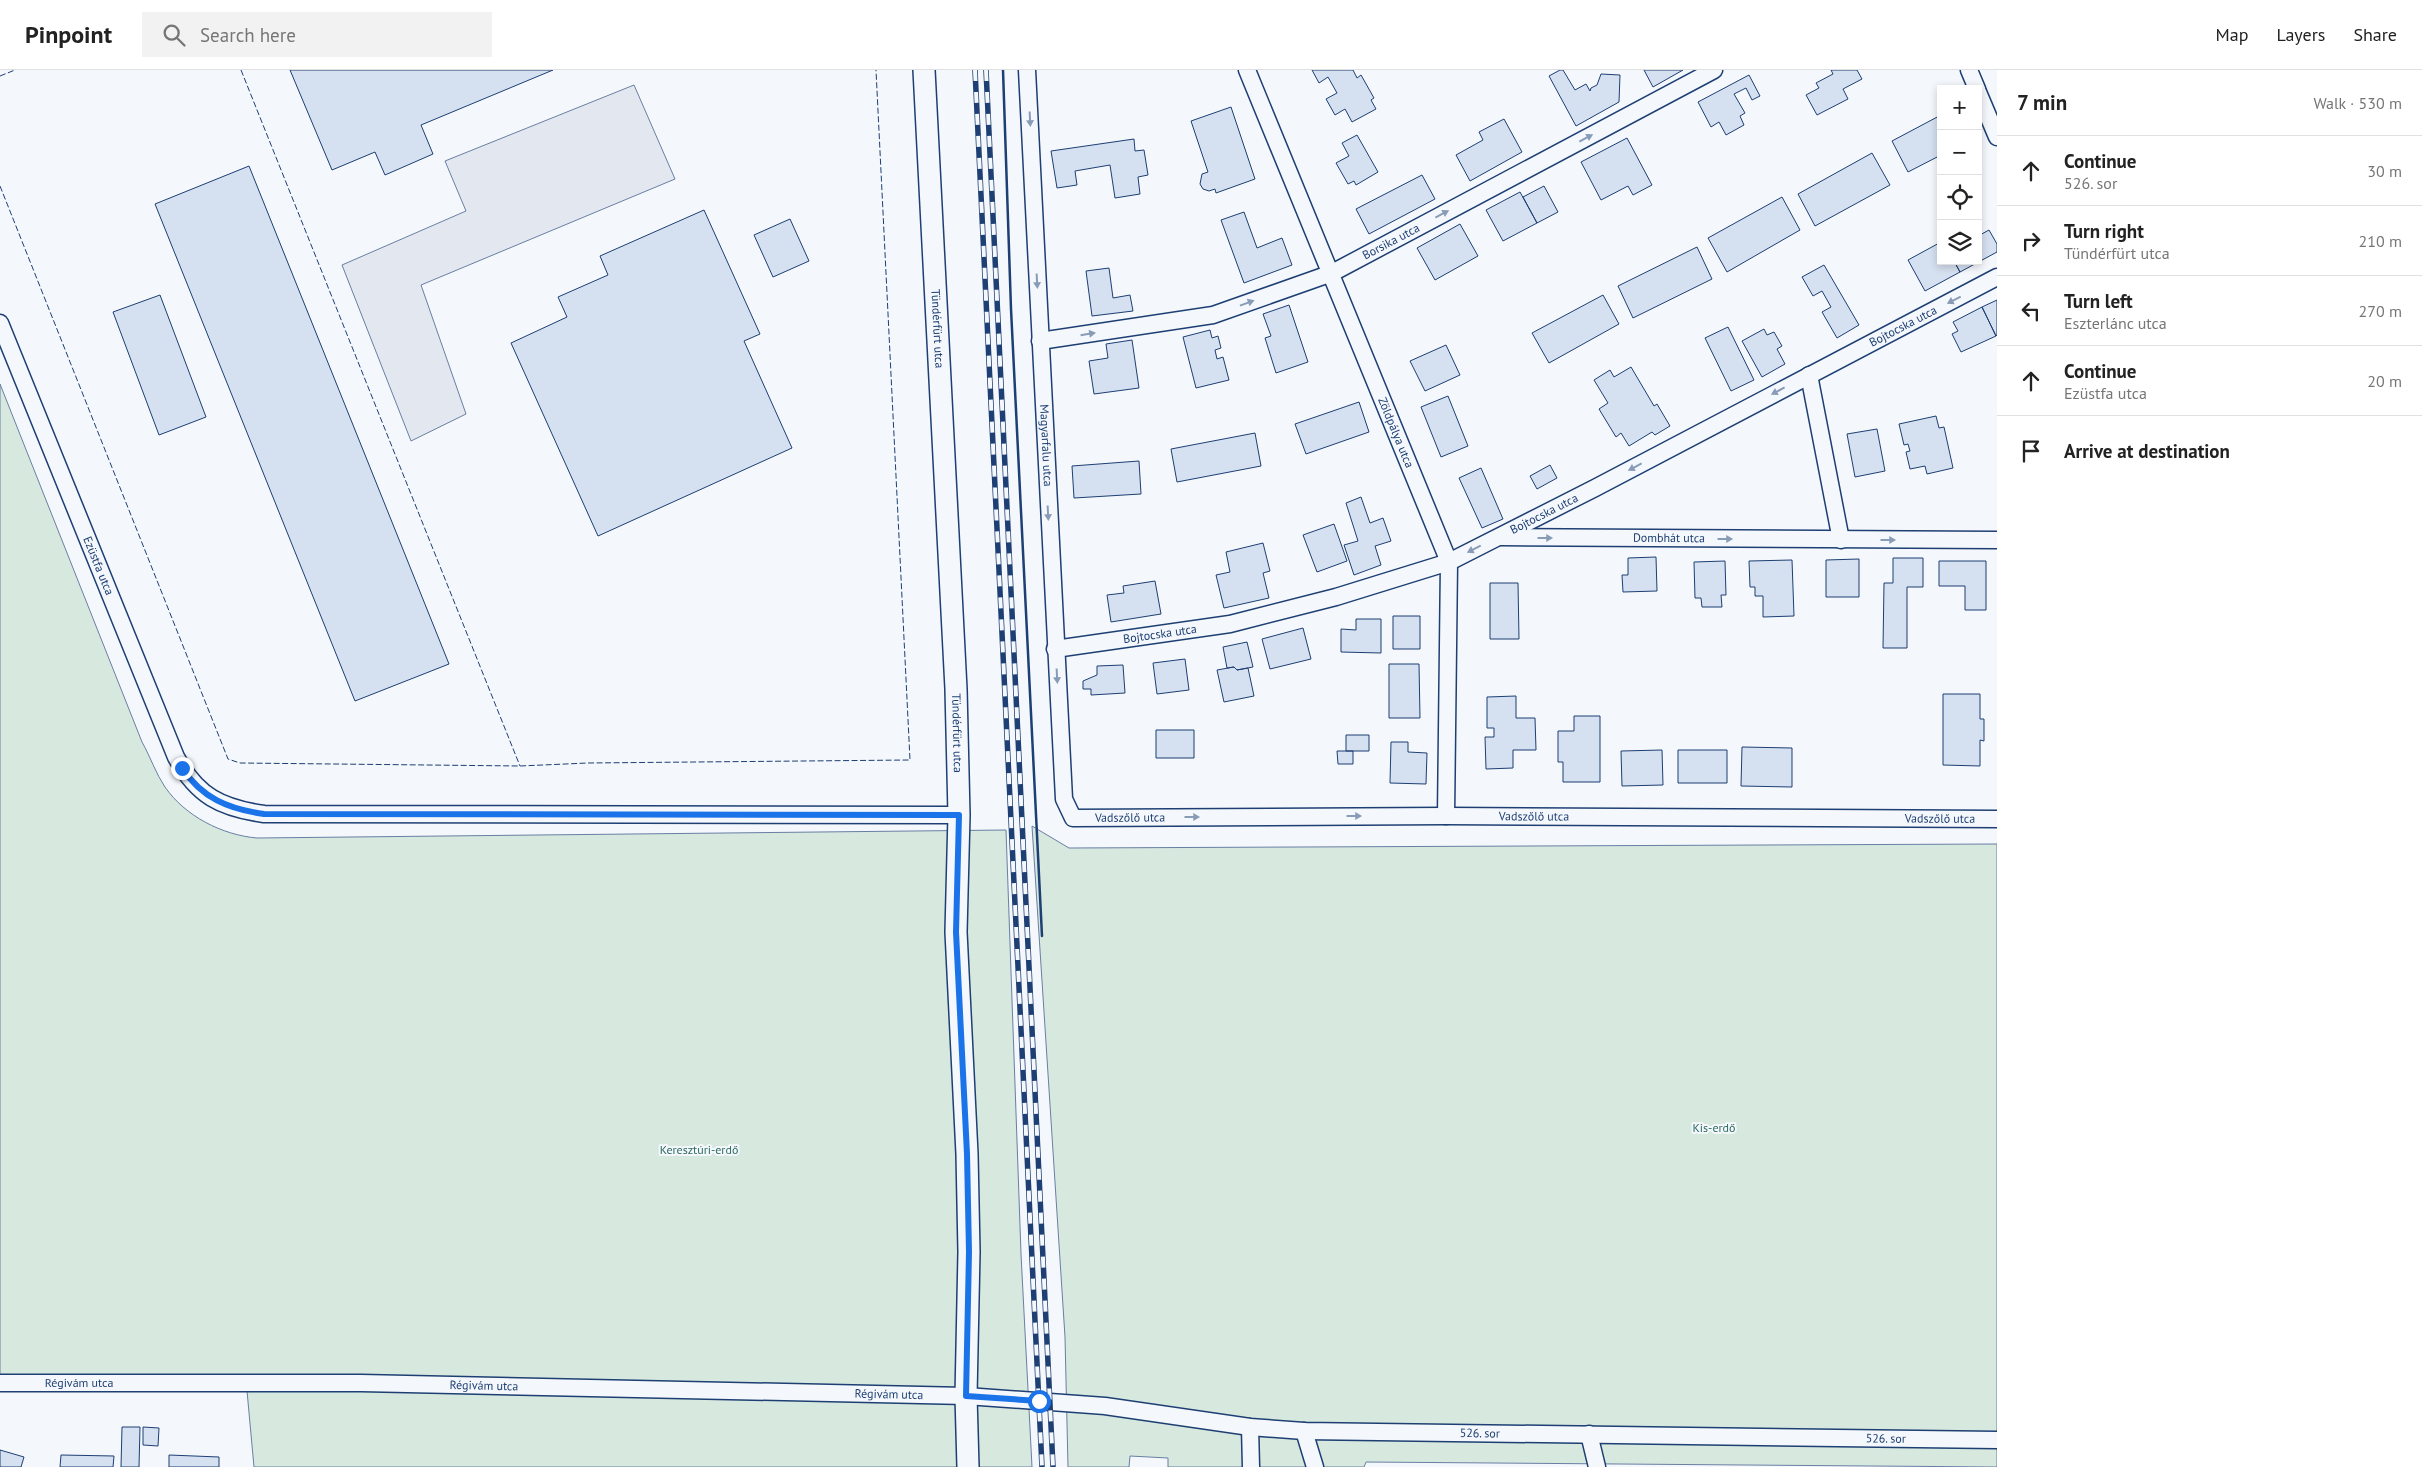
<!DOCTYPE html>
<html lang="en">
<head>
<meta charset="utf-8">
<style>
	body { margin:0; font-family:"PT Sans",sans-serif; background:#f2f2f2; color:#222 }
	.controls { position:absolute; right:15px; top:15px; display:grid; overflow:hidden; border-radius:0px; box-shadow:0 2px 8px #0003 }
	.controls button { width:45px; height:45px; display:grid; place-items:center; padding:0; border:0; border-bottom:1px solid #e0e0e0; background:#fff; color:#222; font:25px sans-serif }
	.stop { position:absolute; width:15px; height:15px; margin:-11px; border:4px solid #1a73e8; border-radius:50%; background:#fff }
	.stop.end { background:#1a73e8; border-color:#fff; box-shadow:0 1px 5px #0008 }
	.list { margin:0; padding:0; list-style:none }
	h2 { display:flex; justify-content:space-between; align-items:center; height:65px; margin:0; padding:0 20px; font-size:21px }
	h2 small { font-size:16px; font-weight:400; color:#767676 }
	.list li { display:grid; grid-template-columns:32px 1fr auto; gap:15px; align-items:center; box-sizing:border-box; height:70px; padding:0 20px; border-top:1px solid #e0e0e0 }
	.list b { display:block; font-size:19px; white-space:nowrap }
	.list p { margin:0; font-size:16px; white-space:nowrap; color:#767676 }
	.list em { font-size:16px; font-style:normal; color:#767676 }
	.icon { flex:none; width:28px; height:28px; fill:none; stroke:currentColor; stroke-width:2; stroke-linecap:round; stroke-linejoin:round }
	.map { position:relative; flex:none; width:1997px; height:1397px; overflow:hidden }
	header { display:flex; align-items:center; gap:30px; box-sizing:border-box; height:70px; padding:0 25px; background:#fff; border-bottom:1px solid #e0e0e0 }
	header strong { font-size:24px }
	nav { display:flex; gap:28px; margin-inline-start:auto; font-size:18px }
	.search { width:350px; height:45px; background:#f2f2f2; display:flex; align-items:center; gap:12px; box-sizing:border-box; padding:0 18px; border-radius:0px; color:#767676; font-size:19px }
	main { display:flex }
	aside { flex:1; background:#fff }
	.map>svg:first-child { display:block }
</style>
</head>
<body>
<header>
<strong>Pinpoint</strong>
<div class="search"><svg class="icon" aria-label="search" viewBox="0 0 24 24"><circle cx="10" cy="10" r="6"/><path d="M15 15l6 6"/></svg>Search here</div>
<nav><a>Map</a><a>Layers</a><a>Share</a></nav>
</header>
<main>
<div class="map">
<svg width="1997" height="1397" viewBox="0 0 1997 1397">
	<rect width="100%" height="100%" fill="#f4f7fb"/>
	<!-- green -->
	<path fill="#d7e8df" stroke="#687fa3" d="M 0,314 L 142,672 C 150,686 156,704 165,717 C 185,746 222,765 257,768 L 1006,760 L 1021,1184 L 1032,1397 L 254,1397 L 246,1310 L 0,1307 Z
		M 1032,756 L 1069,778 L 1997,774 L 1997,1397 L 1366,1392 L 1364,1397 L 1168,1397 L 1168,1388 L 1130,1386 L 1129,1397 L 1068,1397 L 1065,1267 Z"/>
	<!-- parking -->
	<path fill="#e3e8f0" stroke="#687fa3" d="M 634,15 L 675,109 L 421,215 L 466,344 L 411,371 L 342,195 L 466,141 L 445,91 Z"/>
	<!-- building -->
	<path fill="#d5e0f0" stroke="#1d3f73" d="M 290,0 L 553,0 L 421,55 L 433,84 L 385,105 L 375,82 L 332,100 Z
		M 1312,0 L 1353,0 L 1357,8 L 1361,5 L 1374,28 L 1371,30 L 1376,39 L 1352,52 L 1345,39 L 1335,45 L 1326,29 L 1337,23 L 1328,7 L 1319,13 Z
		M 1560,0 L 1563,0 L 1575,20 L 1586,14 L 1590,21 L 1591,18 L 1597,15 L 1601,4 L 1620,5 L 1619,32 L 1576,56 L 1549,6 Z
		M 1644,0 L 1683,0 L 1653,17 Z
		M 1831,0 L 1857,0 L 1862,9 L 1843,19 L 1848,29 L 1817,45 L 1806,25 L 1819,18 L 1816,13 L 1833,4 Z
		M 1749,5 L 1760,26 L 1752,30 L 1746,18 L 1734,24 L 1745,43 L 1740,46 L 1744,55 L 1726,65 L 1719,52 L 1711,57 L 1698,32 Z
		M 1231,37 L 1255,109 L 1216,123 L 1215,119 L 1209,121 L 1203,119 L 1200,114 L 1202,104 L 1208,102 L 1191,51 Z
		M 1941,45 L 1941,85 L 1908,102 L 1892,71 Z
		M 1504,49 L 1522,82 L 1470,111 L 1456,85 L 1483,70 L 1479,62 Z
		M 1357,65 L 1378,102 L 1356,115 L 1354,111 L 1348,114 L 1336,93 L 1349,86 L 1342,73 Z
		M 1627,68 L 1652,115 L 1633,125 L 1628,116 L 1601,130 L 1581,92 Z
		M 1134,69 L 1135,81 L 1144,80 L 1148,105 L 1138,107 L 1140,124 L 1115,128 L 1110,95 L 1075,101 L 1077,115 L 1057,118 L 1051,81 Z
		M 1872,83 L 1890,115 L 1815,156 L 1798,124 Z
		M 249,96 L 449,594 L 355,631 L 155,134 Z
		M 1422,105 L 1435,129 L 1369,164 L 1356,139 Z
		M 1544,116 L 1558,142 L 1537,153 L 1523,127 Z
		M 1520,122 L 1537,153 L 1503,171 L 1486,140 Z
		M 1782,127 L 1800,160 L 1727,202 L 1708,168 Z
		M 704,140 L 760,264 L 744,271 L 792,378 L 598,466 L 511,273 L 567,247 L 558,227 L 608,205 L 600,186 Z
		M 1244,142 L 1257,178 L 1282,168 L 1292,195 L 1244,213 L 1221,150 Z
		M 790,149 L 809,191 L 773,207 L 754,165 Z
		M 1460,154 L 1478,186 L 1435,210 L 1417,178 Z
		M 1989,160 L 1997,174 L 1997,182 L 1960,202 L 1954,191 L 1978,191 L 1978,166 Z
		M 1941,172 L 1941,191 L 1954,191 L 1960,202 L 1925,221 L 1908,190 Z
		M 1697,177 L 1712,209 L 1633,248 L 1618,216 Z
		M 1824,195 L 1859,255 L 1837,268 L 1822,242 L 1831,237 L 1822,221 L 1813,226 L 1802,207 Z
		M 1109,198 L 1113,228 L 1130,225 L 1133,241 L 1092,246 L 1086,201 Z
		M 160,225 L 206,347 L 159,365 L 113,242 Z
		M 1603,225 L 1619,254 L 1549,293 L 1532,263 Z
		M 1997,230 L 1997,265 L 1996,266 L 1982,237 Z
		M 1289,235 L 1308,292 L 1276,303 L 1265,268 L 1271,266 L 1263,244 Z
		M 1982,237 L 1996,266 L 1961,282 L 1952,264 L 1958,261 L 1953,252 Z
		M 1728,257 L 1754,310 L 1731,321 L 1705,268 Z
		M 1764,259 L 1767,265 L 1774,262 L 1782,276 L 1777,279 L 1785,294 L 1762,307 L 1742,271 Z
		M 1210,260 L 1212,268 L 1218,266 L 1221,278 L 1215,280 L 1217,289 L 1223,287 L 1229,310 L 1196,318 L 1183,267 Z
		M 1132,270 L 1139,318 L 1094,324 L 1089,291 L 1108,288 L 1106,274 Z
		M 1446,275 L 1460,305 L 1425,321 L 1410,291 Z
		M 1631,297 L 1654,336 L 1657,334 L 1670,356 L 1655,365 L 1652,362 L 1629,376 L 1621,363 L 1616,367 L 1599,339 L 1608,333 L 1594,310 L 1610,300 L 1614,307 Z
		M 1448,326 L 1468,376 L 1441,387 L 1421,337 Z
		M 1359,332 L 1369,362 L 1306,384 L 1295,354 Z
		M 1936,346 L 1939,358 L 1944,357 L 1953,398 L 1927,404 L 1925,396 L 1910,399 L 1906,382 L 1910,381 L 1908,374 L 1904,375 L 1899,354 Z
		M 1877,359 L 1885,401 L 1855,407 L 1847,364 Z
		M 1255,363 L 1261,396 L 1177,412 L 1171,379 Z
		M 1139,391 L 1141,424 L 1074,428 L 1072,396 Z
		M 1550,395 L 1557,408 L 1537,419 L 1530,406 Z
		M 1481,398 L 1503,449 L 1482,458 L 1459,408 Z
		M 1361,427 L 1370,453 L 1383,448 L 1391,471 L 1375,476 L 1381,495 L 1354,505 L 1344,475 L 1358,471 L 1346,433 Z
		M 1334,454 L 1347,491 L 1317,502 L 1303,465 Z
		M 1263,473 L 1270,501 L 1263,503 L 1269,528 L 1224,538 L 1216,505 L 1230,502 L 1226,482 Z
		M 1656,487 L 1657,521 L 1623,522 L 1622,505 L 1628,505 L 1628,488 Z
		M 1893,488 L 1923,488 L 1923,517 L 1907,517 L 1907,578 L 1883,578 L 1884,513 L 1893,513 Z
		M 1859,489 L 1859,527 L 1826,527 L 1826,490 Z
		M 1792,490 L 1794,546 L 1763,547 L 1763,526 L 1755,526 L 1755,517 L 1750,517 L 1749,491 Z
		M 1725,491 L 1726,525 L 1721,525 L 1722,537 L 1702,537 L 1701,528 L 1695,528 L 1694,492 Z
		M 1939,491 L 1986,491 L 1986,540 L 1965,540 L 1965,516 L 1939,516 Z
		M 1155,511 L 1161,544 L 1111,552 L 1107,525 L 1124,523 L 1123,516 Z
		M 1490,513 L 1518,513 L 1519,569 L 1490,569 Z
		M 1393,546 L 1420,546 L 1420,579 L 1393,579 Z
		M 1356,549 L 1381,549 L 1381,583 L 1341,582 L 1341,559 L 1356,560 Z
		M 1303,558 L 1311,589 L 1270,599 L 1262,569 Z
		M 1247,572 L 1253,597 L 1237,600 L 1234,597 L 1227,598 L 1223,577 Z
		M 1185,589 L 1189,620 L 1157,624 L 1153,593 Z
		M 1389,594 L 1419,594 L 1420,648 L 1389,648 Z
		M 1123,595 L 1125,623 L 1091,625 L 1091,619 L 1083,619 L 1083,611 L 1097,605 L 1097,596 Z
		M 1234,597 L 1237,600 L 1248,598 L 1254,626 L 1224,632 L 1217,600 Z
		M 1943,624 L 1980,624 L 1980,649 L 1984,649 L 1984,671 L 1980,670 L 1980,696 L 1943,695 Z
		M 1516,626 L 1516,648 L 1535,648 L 1536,680 L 1513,680 L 1513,698 L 1486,699 L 1485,667 L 1494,667 L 1494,658 L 1487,658 L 1487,627 Z
		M 1574,646 L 1600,646 L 1600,712 L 1563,712 L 1563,692 L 1558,692 L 1558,661 L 1574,661 Z
		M 1156,660 L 1194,660 L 1194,688 L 1156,688 Z
		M 1346,665 L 1369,665 L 1369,681 L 1346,681 Z
		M 1391,672 L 1408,672 L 1408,682 L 1427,683 L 1426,714 L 1390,713 Z
		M 1742,677 L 1792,678 L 1792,717 L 1741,716 Z
		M 1662,680 L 1663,715 L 1622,716 L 1621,681 Z
		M 1678,680 L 1727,680 L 1727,713 L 1678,713 Z
		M 1337,681 L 1353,681 L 1353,694 L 1338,694 Z
		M 122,1357 L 140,1357 L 139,1397 L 121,1397 Z
		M 143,1357 L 159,1358 L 158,1376 L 143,1375 Z
		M 0,1380 L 24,1387 L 21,1397 L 0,1397 Z
		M 61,1385 L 114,1386 L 113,1397 L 60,1397 Z
		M 169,1385 L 219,1387 L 219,1397 L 169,1397 Z"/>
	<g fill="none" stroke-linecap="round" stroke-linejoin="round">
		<defs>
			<g id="minor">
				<path id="s1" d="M 1027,0 L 1064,729 L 1073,748 L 1446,746 L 1997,749"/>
				<path id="s2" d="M 1247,0 L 1449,492 L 1446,746"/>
				<path d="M 1969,0 L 1977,19"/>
				<path d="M 1978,22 L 1997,67"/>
				<path id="s3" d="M 0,253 L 176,687 C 197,726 221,738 264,744 L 959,745"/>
				<path id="s4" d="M 1040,271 L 1213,245 L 1332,203 L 1714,0"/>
				<path d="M 1809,305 L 1841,470"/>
				<path id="s5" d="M 1501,467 L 1997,470"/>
				<path id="s6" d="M 1055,579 L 1230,554 L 1336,527 L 1449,492 L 1595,418 L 1997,207"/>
				<path id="s7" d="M 0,1313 L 361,1313 L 966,1326 L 1105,1336 L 1250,1357 L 1304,1361 L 1997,1370"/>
				<path d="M 1250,1357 L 1251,1397"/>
				<path d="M 1304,1361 L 1315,1397"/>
				<path d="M 1589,1364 L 1597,1397"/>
			</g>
			<g id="tertiary">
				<path id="s8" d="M 924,0 L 956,619 L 959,745 L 956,862 L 967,1084 L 969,1182 L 966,1326 L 968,1397"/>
			</g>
		</defs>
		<!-- minor casing -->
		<use href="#minor" stroke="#1d3f73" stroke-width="19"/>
		<!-- tertiary casing -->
		<use href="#tertiary" stroke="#1d3f73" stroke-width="24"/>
		<!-- minor -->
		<use href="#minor" stroke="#f4f7fb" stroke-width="16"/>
		<!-- tertiary -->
		<use href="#tertiary" stroke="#f4f7fb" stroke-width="21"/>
		<defs>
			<path id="rail" d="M 975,0 L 1042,1397
				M 986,0 L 1053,1397"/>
		</defs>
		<!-- rail casing -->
		<use href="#rail" stroke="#1d3f73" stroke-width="5.5"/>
		<!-- rail -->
		<use href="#rail" stroke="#f4f7fb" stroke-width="4" stroke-dasharray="11" stroke-linecap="butt"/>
		<!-- fence -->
		<path stroke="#1d3f73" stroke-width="1" stroke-dasharray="6 2.5" stroke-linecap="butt" d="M 241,0 L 520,696
			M 0,6 L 15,0
			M 0,116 L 228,689 L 240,693 L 520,696 L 588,693 L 910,690 L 876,0"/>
		<!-- wall -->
		<path stroke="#1d3f73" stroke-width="2.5" d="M 1003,0 L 1011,239 L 1042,866"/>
	</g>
	<!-- one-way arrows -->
	<defs><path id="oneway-solid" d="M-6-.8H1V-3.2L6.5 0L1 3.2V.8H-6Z" transform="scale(1.25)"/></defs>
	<g fill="#889bb7">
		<use href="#oneway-solid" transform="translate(1030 49) rotate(87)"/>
		<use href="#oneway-solid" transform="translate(1586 68) rotate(-28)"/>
		<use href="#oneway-solid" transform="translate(1442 144) rotate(-28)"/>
		<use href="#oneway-solid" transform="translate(1037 211) rotate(87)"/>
		<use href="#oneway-solid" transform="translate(1954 230) rotate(153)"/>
		<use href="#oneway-solid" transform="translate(1247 233) rotate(-20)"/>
		<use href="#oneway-solid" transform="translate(1088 264) rotate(-9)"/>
		<use href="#oneway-solid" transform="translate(1778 321) rotate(152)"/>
		<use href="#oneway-solid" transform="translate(1635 397) rotate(152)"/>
		<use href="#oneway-solid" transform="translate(1048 443) rotate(87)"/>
		<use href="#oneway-solid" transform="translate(1545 468)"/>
		<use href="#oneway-solid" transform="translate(1725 469)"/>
		<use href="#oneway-solid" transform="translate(1888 470)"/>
		<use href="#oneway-solid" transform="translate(1474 479) rotate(153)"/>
		<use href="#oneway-solid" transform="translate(1057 606) rotate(87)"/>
		<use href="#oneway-solid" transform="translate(1354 746)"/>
		<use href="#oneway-solid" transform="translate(1192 747)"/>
	</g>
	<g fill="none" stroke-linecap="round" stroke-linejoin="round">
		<!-- route -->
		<path stroke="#1a73e8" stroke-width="6" d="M 182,698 C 202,728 228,739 264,744 L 959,745 L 956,862 L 967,1084 L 969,1182 L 966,1326 L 1039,1331"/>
	</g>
	<g text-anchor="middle" stroke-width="4" stroke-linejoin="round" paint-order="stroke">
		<!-- street labels -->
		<g font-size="12" fill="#1d3f73" stroke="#f4f7fb">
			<text dy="4" stroke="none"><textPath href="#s4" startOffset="368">Borsika utca</textPath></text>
			<text dy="4" stroke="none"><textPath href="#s6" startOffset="916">Bojtocska utca</textPath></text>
			<text dy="4" stroke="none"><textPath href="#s8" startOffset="259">Tündérfürt utca</textPath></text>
			<text dy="4" stroke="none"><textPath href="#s2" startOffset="392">Zöldpálya utca</textPath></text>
			<text dy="4" stroke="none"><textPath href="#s1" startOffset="376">Magyarfalu utca</textPath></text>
			<text dy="4" stroke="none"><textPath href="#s6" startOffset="511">Bojtocska utca</textPath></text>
			<text dy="4" stroke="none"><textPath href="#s5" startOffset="168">Dombhát utca</textPath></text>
			<text dy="4" stroke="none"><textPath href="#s3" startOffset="262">Ezüstfa utca</textPath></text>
			<text dy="4" stroke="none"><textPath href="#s6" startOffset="106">Bojtocska utca</textPath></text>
			<text dy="4" stroke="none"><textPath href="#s8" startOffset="664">Tündérfürt utca</textPath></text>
			<text dy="4" stroke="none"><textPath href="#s1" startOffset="1212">Vadszőlő utca</textPath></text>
			<text dy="4" stroke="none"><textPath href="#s1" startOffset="808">Vadszőlő utca</textPath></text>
			<text dy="4" stroke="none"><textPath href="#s1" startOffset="1618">Vadszőlő utca</textPath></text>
			<text dy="4" stroke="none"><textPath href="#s7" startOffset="79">Régivám utca</textPath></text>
			<text dy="4" stroke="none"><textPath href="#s7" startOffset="484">Régivám utca</textPath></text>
			<text dy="4" stroke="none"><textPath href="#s7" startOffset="889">Régivám utca</textPath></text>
			<text dy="4" stroke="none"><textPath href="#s7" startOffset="1482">526. sor</textPath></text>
			<text dy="4" stroke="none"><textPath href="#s7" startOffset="1888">526. sor</textPath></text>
		</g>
		<!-- park labels -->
		<g font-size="12" fill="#2c6c60" stroke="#f4f7fb">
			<text x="1714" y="1062">Kis-erdő</text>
			<text x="699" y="1084">Keresztúri-erdő</text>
		</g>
	</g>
</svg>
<div class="controls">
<button>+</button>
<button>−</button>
<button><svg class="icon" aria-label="locate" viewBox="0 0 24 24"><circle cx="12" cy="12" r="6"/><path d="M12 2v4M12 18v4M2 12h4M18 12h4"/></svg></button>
<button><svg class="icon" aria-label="layers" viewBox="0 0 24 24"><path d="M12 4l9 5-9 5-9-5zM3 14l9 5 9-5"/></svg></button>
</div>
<div class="stop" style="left:1039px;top:1331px"></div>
<div class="stop end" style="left:182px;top:698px"></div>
</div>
<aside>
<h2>7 min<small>Walk · 530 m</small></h2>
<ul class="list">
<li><svg class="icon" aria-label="ahead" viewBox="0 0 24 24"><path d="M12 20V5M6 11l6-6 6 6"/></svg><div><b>Continue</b><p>526. sor</p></div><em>30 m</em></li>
<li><svg class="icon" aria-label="right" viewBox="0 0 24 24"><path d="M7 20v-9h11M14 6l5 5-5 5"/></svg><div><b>Turn right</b><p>Tündérfürt utca</p></div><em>210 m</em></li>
<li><svg class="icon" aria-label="left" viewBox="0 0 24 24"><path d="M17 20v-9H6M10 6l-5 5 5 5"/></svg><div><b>Turn left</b><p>Eszterlánc utca</p></div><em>270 m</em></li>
<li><svg class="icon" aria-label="ahead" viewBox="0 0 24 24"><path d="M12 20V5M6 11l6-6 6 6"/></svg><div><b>Continue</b><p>Ezüstfa utca</p></div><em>20 m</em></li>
<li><svg class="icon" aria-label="arrive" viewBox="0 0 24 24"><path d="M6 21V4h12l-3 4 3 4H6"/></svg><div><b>Arrive at destination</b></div></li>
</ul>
</aside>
</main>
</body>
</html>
